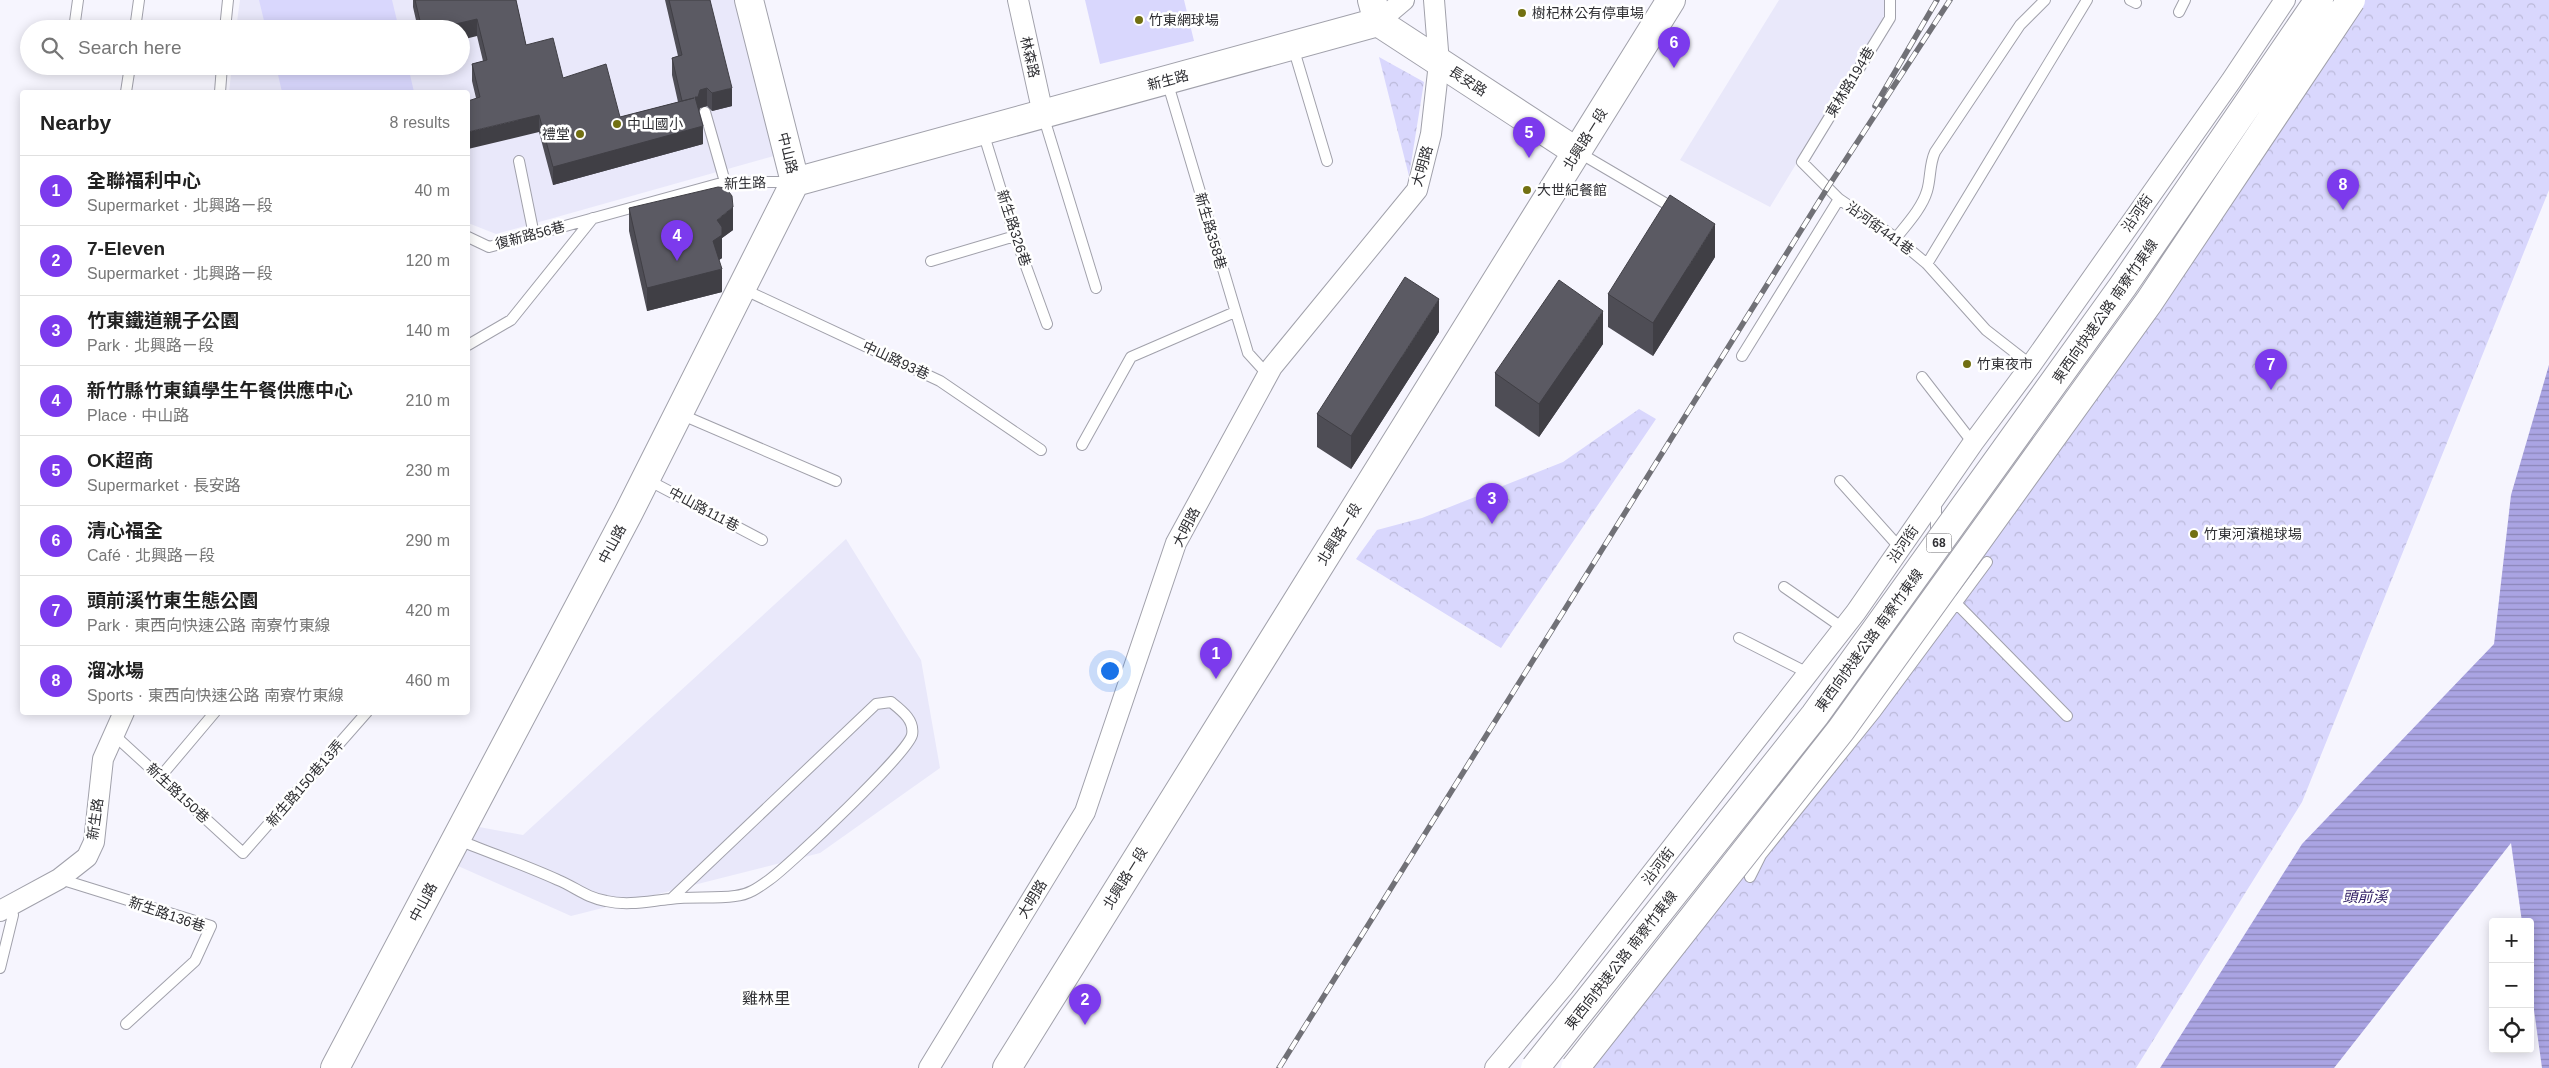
<!DOCTYPE html>
<html lang="en">
<head>
<meta charset="utf-8">
<style>
	body { margin:0; font-family:Helvetica,"Noto Sans TC",sans-serif; background:#f6f6f6; color:#222 }
	.controls { position:absolute; right:15px; bottom:15px; display:grid; overflow:hidden; border-radius:5px; box-shadow:0 2px 12px #0003 }
	.controls button { width:45px; height:45px; display:grid; place-items:center; padding:0; border:0; border-bottom:1px solid #e0e0e0; background:#fff; color:#222; font:25px sans-serif }
	.you { position:absolute; left:1109px; top:670px; width:18px; height:18px; margin:-12px; border:4px solid #fff; border-radius:50%; background:#1a73e8; box-shadow:0 0 0 8px #1a73e833 }
	.badge { display:grid; place-items:center; width:32px; height:32px; border-radius:50%; background:#7c3aed; color:#fff; font-size:16px; font-weight:700 }
	.pin { position:absolute; translate:-50% -41px; filter:drop-shadow(0 1px 2px #0008) }
	.pin::after { content:''; position:absolute; top:26px; width:18px; height:15px; background:inherit; clip-path:polygon(0 0,100% 0,50% 100%) }
	.list { margin:0; padding:0; list-style:none }
	h2 { display:flex; justify-content:space-between; align-items:center; height:65px; margin:0; padding:0 20px; font-size:21px }
	h2 small { font-size:16px; font-weight:400; color:#767676 }
	.list li { display:grid; grid-template-columns:32px 1fr auto; gap:15px; align-items:center; box-sizing:border-box; height:70px; padding:0 20px; border-top:1px solid #e0e0e0 }
	.list b { display:block; font-size:19px; white-space:nowrap }
	.list p { margin:0; font-size:16px; white-space:nowrap; color:#767676 }
	.list em { font-size:16px; font-style:normal; color:#767676 }
	.icon { flex:none; width:28px; height:28px; fill:none; stroke:currentColor; stroke-width:2; stroke-linecap:round; stroke-linejoin:round }
	.map { position:relative; flex:none; width:2549px; height:1068px; overflow:hidden }
	.search { position:absolute; background:#fff; box-shadow:0 2px 12px #0003; left:20px; top:20px; width:450px; height:55px; display:flex; align-items:center; gap:12px; box-sizing:border-box; padding:0 18px; border-radius:28px; color:#767676; font-size:19px }
	.panel { position:absolute; background:#fff; box-shadow:0 2px 12px #0003; left:20px; top:90px; width:450px; height:625px; border-radius:5px }
	.map>svg:first-child { display:block }
</style>
</head>
<body>
<div class="map">
<svg width="2549" height="1068" viewBox="0 0 2549 1068">
	<defs>
		<pattern id="forest-crowns" width="20" height="18" patternUnits="userSpaceOnUse" patternTransform="scale(1.25)"><rect width="20" height="18" fill="#d9d7fd"/><path d="M2 6a3 3 0 1 1 6 0M12 15a3 3 0 1 1 6 0" fill="none" stroke="#bbb9d9"/></pattern>
		<pattern id="water-rules" width="6" height="5" patternUnits="userSpaceOnUse" patternTransform="scale(1.25)"><rect width="6" height="5" fill="#aaa4e3"/><path d="M0 2.5h6" fill="none" stroke="#8b86b9"/></pattern>
	</defs>
	<rect width="100%" height="100%" fill="#f6f5fe"/>
	<!-- built -->
	<path fill="#e9e8fa" d="M 240,0 L 737,0 L 774,156 L 496,234 L 468,223 L 468,92 L 229,92 L 232,66 L 461,66 L 461,29 L 236,29 Z
		M 1779,0 L 1896,0 L 1770,207 L 1680,160 Z
		M 846,539 L 921,660 L 940,768 L 820,853 L 571,916 L 458,866 L 479,827 L 523,835 Z"/>
	<!-- grass -->
	<path fill="#d9d7fd" d="M 259,0 L 392,0 L 399,29 L 266,29 Z
		M 1085,0 L 1184,0 L 1194,41 L 1100,64 Z
		M 276,66 L 408,66 L 414,92 L 282,92 Z"/>
	<!-- forest -->
	<path fill="url(#forest-crowns)" d="M 2348,0 L 2549,0 L 2549,190 L 2302,802 L 2136,1068 L 1568,1068 L 1934,590 Z
		M 1379,57 L 1424,82 L 1409,176 Z
		M 1639,409 L 1656,419 L 1501,648 L 1356,559 L 1377,530 L 1422,518 L 1563,462 Z"/>
	<!-- water -->
	<path fill="url(#water-rules)" d="M 2549,365 L 2549,1068 L 2542,1068 L 2530,981 L 2530,922 L 2522,922 L 2511,843 L 2334,1068 L 2160,1068 L 2302,844 L 2494,644 L 2511,495 Z"/>
	<g fill="none" stroke-linecap="round" stroke-linejoin="round">
		<defs>
			<path id="lane" d="M 1890,0 L 1890,18 L 1802,162 L 1839,199 L 1896,238 L 1927,264 L 1986,330 L 2031,365
				M 2130,0 L 2136,3
				M 2179,12 L 2185,0
				M 74,29 L 78,0
				M 135,29 L 139,0
				M 225,29 L 228,0
				M 1293,47 L 1327,161
				M 69,67 L 69,66
				M 1167,81 L 1248,353 L 1268,375
				M 126,92 L 130,66
				M 220,92 L 222,66
				M 705,112 L 725,182
				M 1043,115 L 1096,288
				M 983,132 L 1015,236 L 1047,324
				M 1578,152 L 1675,209
				M 519,161 L 534,235
				M 468,237 L 489,247 L 725,182 L 793,182
				M 1896,238 C 1907,224 1922,208 1927,191 C 1931,178 1929,165 1935,152 L 2020,25 L 2045,0
				M 931,261 L 1015,236
				M 1927,264 L 2087,0
				M 743,289 L 940,381 L 1041,450
				M 468,345 L 511,320 L 593,218
				M 1742,356 L 1839,199
				M 1922,377 L 1973,443
				M 680,414 L 836,481
				M 1082,445 L 1131,357 L 1235,312
				M 646,479 L 762,540
				M 1840,481 L 1900,548
				M 1936,503 L 1936,536
				M 1784,587 L 1843,628
				M 1951,598 L 2067,716
				M 1739,638 L 1808,673
				M 113,734 L 243,853 L 367,712
				M 161,776 L 215,712
				M 456,839 C 490,853 525,865 558,880 C 577,888 585,897 606,901 C 628,906 649,901 670,899 C 692,896 713,899 735,896 C 748,895 758,888 769,880 C 790,865 907,754 912,735 C 915,720 901,710 891,702 L 876,704 L 671,899
				M 1750,877 L 1761,855 L 1876,712 L 1987,562
				M 60,879 L 211,926 L 195,961 L 126,1024
				M 0,968 L 13,915 L 10,906"/>
			<path id="street" d="M 1018,0 L 1043,114
				M 1378,22 L 1404,0
				M 0,911 L 59,879 L 87,857 L 94,842 L 103,759 L 124,712
				M 929,1068 L 1085,812 L 1176,543 L 1272,367 L 1417,190 L 1431,134 L 1439,63 L 1434,0
				M 1495,1068 L 1563,987 L 1856,612 L 1973,443 L 2031,365 L 2231,81 L 2285,0"/>
			<path id="secondary" d="M 1372,0 L 1378,22 L 1577,152
				M 795,182 L 1378,22
				M 335,1068 L 628,514 L 795,182 L 749,0
				M 1007,1068 L 1671,0"/>
		</defs>
		<!-- lane casing -->
		<use href="#lane" stroke="#a1a1ab" stroke-width="12"/>
		<!-- street casing -->
		<use href="#street" stroke="#a1a1ab" stroke-width="22"/>
		<!-- secondary casing -->
		<use href="#secondary" stroke="#a1a1ab" stroke-width="30"/>
		<!-- lane -->
		<use href="#lane" stroke="#fff" stroke-width="10"/>
		<!-- street -->
		<use href="#street" stroke="#fff" stroke-width="20"/>
		<!-- secondary -->
		<use href="#secondary" stroke="#fff" stroke-width="28"/>
		<defs>
			<path id="rail" d="M 1875,106 L 1937,0
				M 1279,1068 L 1828,187 L 1950,0"/>
		</defs>
		<!-- rail casing -->
		<use href="#rail" stroke="#717177" stroke-width="5.5"/>
		<!-- rail -->
		<use href="#rail" stroke="#fff" stroke-width="4" stroke-dasharray="11" stroke-linecap="butt"/>
		<defs>
			<path id="highway-bridge" d="M 1535,1068 L 1815,715 L 2123,286 L 2319,0
				M 1575,1068 L 1841,730 L 2149,302 L 2351,0"/>
		</defs>
		<!-- highway-bridge casing -->
		<use href="#highway-bridge" stroke="#a1a1ab" stroke-width="30" stroke-linecap="butt"/>
		<!-- highway-bridge -->
		<use href="#highway-bridge" stroke="#fff" stroke-width="28"/>
	</g>
	<!-- wall -->
	<path fill="#4e4d55" d="M 413,0 L 516,0 L 526,45 L 563,78 L 620,117 L 678,102 L 672,75 L 672,58 L 678,56 L 665,0 L 710,0 L 732,106 L 712,111 L 707,106 L 700,108 L 699,112 L 703,144 L 553,185 L 539,132 L 476,98 L 472,81 L 472,64 L 483,61 L 477,36 L 461,29 L 418,29 L 413,7 Z
		M 629,208 L 733,230 L 722,238 L 722,258 L 719,260 L 722,292 L 647,311 L 629,231 Z
		M 1715,257 L 1653,356 L 1608,327 L 1608,294 Z
		M 1439,332 L 1351,469 L 1317,447 L 1317,414 Z
		M 1603,344 L 1539,437 L 1495,406 L 1495,373 Z"/>
	<!-- shaded-wall -->
	<path fill="#403f45" d="M 477,19 L 477,36 L 461,40 L 461,29 L 434,29 Z
		M 707,88 L 707,106 L 700,108 L 698,114 L 695,97 L 700,90 Z
		M 732,88 L 732,106 L 712,111 L 712,93 Z
		M 539,115 L 539,132 L 468,149 L 468,132 Z
		M 703,126 L 703,144 L 553,185 L 553,167 Z
		M 733,207 L 733,230 L 722,238 L 722,258 L 713,264 L 713,241 L 717,220 Z
		M 1715,224 L 1715,257 L 1653,356 L 1653,323 Z
		M 722,269 L 722,292 L 647,311 L 647,288 Z
		M 1439,299 L 1439,332 L 1351,469 L 1351,436 Z
		M 1603,311 L 1603,344 L 1539,437 L 1539,404 Z"/>
	<!-- building -->
	<path fill="#5b5a63" stroke="#403f45" d="M 415,0 L 516,0 L 526,45 L 553,38 L 563,78 L 606,64 L 620,117 L 694,98 L 682,101 L 672,58 L 682,55 L 669,0 L 710,0 L 732,88 L 712,93 L 707,88 L 700,90 L 698,97 L 695,97 L 703,126 L 553,167 L 539,115 L 468,132 L 468,101 L 480,97 L 472,64 L 487,60 L 477,19 L 434,29 L 422,29 Z
		M 718,187 L 726,188 L 732,196 L 733,207 L 717,220 L 722,227 L 722,235 L 713,241 L 722,269 L 647,288 L 629,208 Z
		M 1670,195 L 1715,224 L 1653,323 L 1608,294 Z
		M 1405,277 L 1439,299 L 1351,436 L 1317,414 Z
		M 1559,280 L 1603,311 L 1539,404 L 1495,373 Z"/>
	<!-- markers -->
	<g fill="#727012" stroke="#fff" stroke-width="2">
		<circle cx="1522" cy="13" r="5"/>
		<circle cx="1139" cy="20" r="5"/>
		<circle cx="617" cy="124" r="5"/>
		<circle cx="580" cy="134" r="5"/>
		<circle cx="1527" cy="190" r="5"/>
		<circle cx="1967" cy="364" r="5"/>
		<circle cx="2194" cy="534" r="5"/>
	</g>
	<g text-anchor="middle" stroke-width="5" stroke-linejoin="round" paint-order="stroke">
		<!-- shield labels -->
		<rect fill="#fff" stroke="#6d6d70" stroke-width="1" x="1926.5" y="533.5" width="25" height="19" rx="4"/>
		<g font-size="12" font-weight="bold" fill="#2f2f33">
			<text x="1939" y="547">68</text>
		</g>
		<!-- poi labels -->
		<g font-size="14" fill="#2f2f33" stroke="#fff" text-anchor="start">
			<text x="1532" y="18">樹杞林公有停車場</text>
			<text x="1149" y="25">竹東網球場</text>
			<text x="627" y="129">中山國小</text>
			<text x="570" y="139" text-anchor="end">禮堂</text>
			<text x="1537" y="195">大世紀餐館</text>
			<text x="1977" y="369">竹東夜市</text>
			<text x="2204" y="539">竹東河濱槌球場</text>
		</g>
		<!-- street labels -->
		<g font-size="14" fill="#2f2f33" stroke="#fff">
			<text transform="translate(1030 57) rotate(77)" y="5">林森路</text>
			<text transform="translate(1168 80) rotate(-15)" y="5">新生路</text>
			<text transform="translate(1468 81) rotate(33)" y="5">長安路</text>
			<text transform="translate(1850 82) rotate(-59)" y="5">東林路194巷</text>
			<text transform="translate(1585 139) rotate(-58)" y="5">北興路ㄧ段</text>
			<text transform="translate(788 153) rotate(76)" y="5">中山路</text>
			<text transform="translate(1422 166) rotate(-74)" y="5">大明路</text>
			<text transform="translate(745 183) rotate(-2)" y="5">新生路</text>
			<text transform="translate(2137 213) rotate(-55)" y="5">沿河街</text>
			<text transform="translate(1014 228) rotate(72)" y="5">新生路326巷</text>
			<text transform="translate(1880 228) rotate(36)" y="5">沿河街441巷</text>
			<text transform="translate(1211 231) rotate(74)" y="5">新生路358巷</text>
			<text transform="translate(530 235) rotate(-15)" y="5">復新路56巷</text>
			<text transform="translate(2105 311) rotate(-55)" y="5">東西向快速公路 南寮竹東線</text>
			<text transform="translate(896 360) rotate(25)" y="5">中山路93巷</text>
			<text transform="translate(704 509) rotate(28)" y="5">中山路111巷</text>
			<text transform="translate(1186 527) rotate(-63)" y="5">大明路</text>
			<text transform="translate(1339 534) rotate(-58)" y="5">北興路ㄧ段</text>
			<text transform="translate(612 544) rotate(-62)" y="5">中山路</text>
			<text transform="translate(1903 544) rotate(-55)" y="5">沿河街</text>
			<text transform="translate(1869 640) rotate(-54)" y="5">東西向快速公路 南寮竹東線</text>
			<text transform="translate(305 783) rotate(-49)" y="5">新生路150巷13弄</text>
			<text transform="translate(178 793) rotate(43)" y="5">新生路150巷</text>
			<text transform="translate(95 819) rotate(-82)" y="5">新生路</text>
			<text transform="translate(1658 866) rotate(-52)" y="5">沿河街</text>
			<text transform="translate(1125 878) rotate(-58)" y="5">北興路ㄧ段</text>
			<text transform="translate(1032 899) rotate(-59)" y="5">大明路</text>
			<text transform="translate(423 902) rotate(-62)" y="5">中山路</text>
			<text transform="translate(167 914) rotate(19)" y="5">新生路136巷</text>
			<text transform="translate(1621 960) rotate(-52)" y="5">東西向快速公路 南寮竹東線</text>
		</g>
		<!-- water labels -->
		<g font-size="15" font-style="italic" fill="#2c1a61" stroke="#fff">
			<text x="2365" y="902">頭前溪</text>
		</g>
		<!-- quarter labels -->
		<g font-size="16" fill="#2f2f33" stroke="#fff">
			<text x="766" y="1004">雞林里</text>
		</g>
	</g>
</svg>
<div class="controls">
<button>+</button>
<button>−</button>
<button><svg class="icon" aria-label="locate" viewBox="0 0 24 24"><circle cx="12" cy="12" r="6"/><path d="M12 2v4M12 18v4M2 12h4M18 12h4"/></svg></button>
</div>
<div class="you"></div>
<div class="pin badge" style="left:1216px;top:679px">1</div>
<div class="pin badge" style="left:1085px;top:1025px">2</div>
<div class="pin badge" style="left:1492px;top:524px">3</div>
<div class="pin badge" style="left:677px;top:261px">4</div>
<div class="pin badge" style="left:1529px;top:158px">5</div>
<div class="pin badge" style="left:1674px;top:68px">6</div>
<div class="pin badge" style="left:2271px;top:390px">7</div>
<div class="pin badge" style="left:2343px;top:210px">8</div>
<div class="search"><svg class="icon" aria-label="search" viewBox="0 0 24 24"><circle cx="10" cy="10" r="6"/><path d="M15 15l6 6"/></svg>Search here</div>
<section class="panel">
<h2>Nearby<small>8 results</small></h2>
<ul class="list">
<li><span class="badge">1</span><div><b>全聯福利中心</b><p>Supermarket · 北興路ㄧ段</p></div><em>40 m</em></li>
<li><span class="badge">2</span><div><b>7-Eleven</b><p>Supermarket · 北興路ㄧ段</p></div><em>120 m</em></li>
<li><span class="badge">3</span><div><b>竹東鐵道親子公園</b><p>Park · 北興路ㄧ段</p></div><em>140 m</em></li>
<li><span class="badge">4</span><div><b>新竹縣竹東鎮學生午餐供應中心</b><p>Place · 中山路</p></div><em>210 m</em></li>
<li><span class="badge">5</span><div><b>OK超商</b><p>Supermarket · 長安路</p></div><em>230 m</em></li>
<li><span class="badge">6</span><div><b>清心福全</b><p>Café · 北興路ㄧ段</p></div><em>290 m</em></li>
<li><span class="badge">7</span><div><b>頭前溪竹東生態公園</b><p>Park · 東西向快速公路 南寮竹東線</p></div><em>420 m</em></li>
<li><span class="badge">8</span><div><b>溜冰場</b><p>Sports · 東西向快速公路 南寮竹東線</p></div><em>460 m</em></li>
</ul>
</section>
</div>
</body>
</html>
